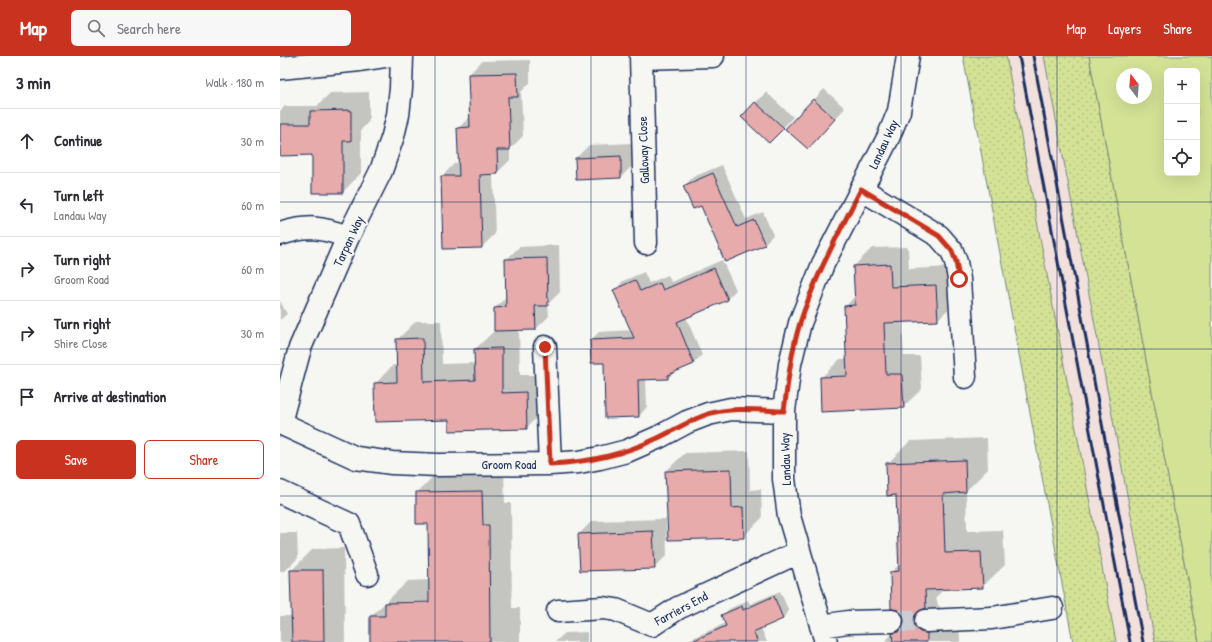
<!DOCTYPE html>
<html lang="en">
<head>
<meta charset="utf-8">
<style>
	body { margin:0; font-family:"Patrick Hand",sans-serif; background:#f7f7f7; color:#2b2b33 }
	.controls { position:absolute; right:12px; top:12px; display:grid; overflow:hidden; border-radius:6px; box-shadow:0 4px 16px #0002 }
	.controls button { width:36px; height:36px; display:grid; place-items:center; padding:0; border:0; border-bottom:1px solid #e1e1e2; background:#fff; color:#2b2b33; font:20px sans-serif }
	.compass { position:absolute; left:836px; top:12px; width:36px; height:36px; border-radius:50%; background:#fff; box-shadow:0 4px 16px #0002; rotate:344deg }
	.stop { position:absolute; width:12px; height:12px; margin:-9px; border:3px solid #c8321e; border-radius:50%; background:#fff }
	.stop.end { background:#c8321e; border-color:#fff; box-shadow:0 1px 4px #0008 }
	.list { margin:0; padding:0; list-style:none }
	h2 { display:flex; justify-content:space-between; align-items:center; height:52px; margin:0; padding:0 16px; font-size:17px }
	h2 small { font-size:13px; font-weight:400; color:#7c7c81 }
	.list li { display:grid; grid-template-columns:26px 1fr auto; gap:12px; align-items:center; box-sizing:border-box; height:64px; padding:0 16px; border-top:1px solid #e1e1e2 }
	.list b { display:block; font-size:15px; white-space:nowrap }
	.list p { margin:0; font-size:13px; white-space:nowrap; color:#7c7c81 }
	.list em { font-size:13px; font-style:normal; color:#7c7c81 }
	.actions { display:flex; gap:8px; padding:12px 16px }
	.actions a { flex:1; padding:9px 0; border:1px solid #c8321e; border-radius:6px; text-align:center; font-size:14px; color:#c8321e }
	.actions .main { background:#c8321e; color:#fff }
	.icon { flex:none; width:22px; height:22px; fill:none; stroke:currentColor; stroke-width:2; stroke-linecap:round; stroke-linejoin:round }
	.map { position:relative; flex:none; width:932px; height:586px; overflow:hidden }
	header { display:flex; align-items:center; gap:24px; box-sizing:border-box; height:56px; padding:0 20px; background:#c8321e; color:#fff }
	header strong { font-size:19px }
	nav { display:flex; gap:22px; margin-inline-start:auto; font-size:14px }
	.search { width:280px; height:36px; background:#f7f7f7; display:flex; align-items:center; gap:10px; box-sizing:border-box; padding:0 14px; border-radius:6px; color:#7c7c81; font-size:15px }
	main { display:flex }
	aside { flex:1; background:#fff }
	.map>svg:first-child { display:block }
</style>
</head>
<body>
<header>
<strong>Map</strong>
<div class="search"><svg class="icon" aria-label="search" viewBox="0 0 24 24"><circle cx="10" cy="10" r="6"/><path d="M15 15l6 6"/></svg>Search here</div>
<nav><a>Map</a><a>Layers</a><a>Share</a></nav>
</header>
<main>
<aside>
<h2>3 min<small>Walk · 180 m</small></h2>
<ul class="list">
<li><svg class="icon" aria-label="ahead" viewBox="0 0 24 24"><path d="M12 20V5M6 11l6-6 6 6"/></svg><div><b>Continue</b></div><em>30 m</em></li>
<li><svg class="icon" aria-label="left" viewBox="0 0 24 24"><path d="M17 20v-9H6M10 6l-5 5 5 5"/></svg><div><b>Turn left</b><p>Landau Way</p></div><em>60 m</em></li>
<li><svg class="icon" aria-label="right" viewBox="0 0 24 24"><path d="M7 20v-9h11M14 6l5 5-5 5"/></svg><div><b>Turn right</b><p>Groom Road</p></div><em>60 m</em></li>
<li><svg class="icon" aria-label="right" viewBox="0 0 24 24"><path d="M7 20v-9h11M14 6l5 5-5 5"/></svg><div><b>Turn right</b><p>Shire Close</p></div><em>30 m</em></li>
<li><svg class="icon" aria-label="arrive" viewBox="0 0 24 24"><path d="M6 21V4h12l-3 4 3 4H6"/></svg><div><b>Arrive at destination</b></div></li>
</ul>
<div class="actions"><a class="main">Save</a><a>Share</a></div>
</aside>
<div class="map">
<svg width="932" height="586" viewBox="0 0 932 586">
	<defs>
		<pattern id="grass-dots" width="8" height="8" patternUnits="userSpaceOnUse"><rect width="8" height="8" fill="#d4e296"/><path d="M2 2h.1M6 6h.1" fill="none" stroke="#b5c284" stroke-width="1.8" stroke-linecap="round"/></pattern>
	</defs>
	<rect width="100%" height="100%" fill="#f6f6f2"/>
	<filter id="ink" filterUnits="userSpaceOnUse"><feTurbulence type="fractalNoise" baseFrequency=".025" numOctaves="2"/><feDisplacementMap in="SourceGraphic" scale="8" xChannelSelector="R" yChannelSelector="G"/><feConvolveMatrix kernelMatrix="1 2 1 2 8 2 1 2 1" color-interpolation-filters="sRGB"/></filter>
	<g filter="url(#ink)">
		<!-- built -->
		<path fill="#f1e0dc" d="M 726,0 L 764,0 L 875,586 L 836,586 Z"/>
		<!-- grass -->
		<path fill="url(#grass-dots)" stroke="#78887a" d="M 683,0 L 726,0 L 836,586 L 793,586 Z
			M 764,0 L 809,0 L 919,586 L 875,586 Z"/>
		<!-- park -->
		<path fill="#d4e296" stroke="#78887a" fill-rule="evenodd" d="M 809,0 L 932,0 L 932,586 L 919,586 ZM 887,15 L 917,15 L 917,117 L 887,117 ZM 842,18 L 866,18 L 866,42 L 842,42 Z"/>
		<!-- shadow -->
		<path fill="#0003" fill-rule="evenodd" d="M 250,4 L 250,27 L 241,36 L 243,80 L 230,93 L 230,104 L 217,117 L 213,117 L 215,178 L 202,191 L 164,192 L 162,120 L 175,107 L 180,107 L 178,72 L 191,60 L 189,18 L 202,5 Z
			M 544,33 L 565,52 L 538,82 L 507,73 Z
			M 89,36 L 89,65 L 81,74 L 81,117 L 63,136 L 33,98 L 0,99 L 0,55 L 5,50 L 37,50 L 50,37 Z
			M 486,36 L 513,61 L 499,76 L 462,61 Z
			M 353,87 L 354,108 L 341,121 L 296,102 L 309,89 Z
			M 442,109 L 466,163 L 483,156 L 493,179 L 484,188 L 446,205 L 422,149 L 404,130 L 413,121 Z
			M 279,189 L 280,236 L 268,248 L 269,260 L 256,273 L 239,273 L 240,319 L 264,319 L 265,354 L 246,372 L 170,363 L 95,328 L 113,309 L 118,309 L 117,284 L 136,265 L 161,265 L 162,308 L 196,307 L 195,293 L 214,275 L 215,275 L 215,252 L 227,240 L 226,204 L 239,191 Z
			M 628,191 L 629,213 L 674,211 L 676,246 L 657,264 L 622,266 L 624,300 L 640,300 L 642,333 L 623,351 L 541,322 L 560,303 L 567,303 L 565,251 L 575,240 L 574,210 L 592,192 Z
			M 442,204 L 456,234 L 447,243 L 406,261 L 422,299 L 414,307 L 395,315 L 388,322 L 366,322 L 367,351 L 359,360 L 311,284 L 319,276 L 352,274 L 335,234 L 343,225 L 364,216 L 369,227 L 388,219 L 391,226 Z
			M 0,245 L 7,258 L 0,264 Z
			M 707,382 L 708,413 L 686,435 L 687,475 L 723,474 L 725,509 L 702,531 L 664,533 L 656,541 L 658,549 L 663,554 L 679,555 L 680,586 L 604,586 L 625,566 L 611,516 L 620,508 L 617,438 L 607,408 L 630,385 Z
			M 469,395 L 470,434 L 481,433 L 482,462 L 463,481 L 386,415 L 405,397 Z
			M 224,413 L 225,447 L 231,447 L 232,552 L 240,552 L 240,586 L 91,586 L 91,560 L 128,525 L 150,524 L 149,467 L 137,437 L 159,414 ZM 154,545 L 154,547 L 116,548 L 118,546 Z
			M 386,463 L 387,499 L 374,512 L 299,478 L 312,465 Z
			M 0,477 L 17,477 L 18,502 L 5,515 L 0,515 Z
			M 64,492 L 65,586 L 0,586 L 0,560 L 12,560 L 11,515 L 33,493 Z
			M 500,535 L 509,555 L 503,562 L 481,572 L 487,586 L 404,586 L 446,567 L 443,559 L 449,553 L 468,544 L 470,548 Z
			M 307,576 L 307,586 L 275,586 L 285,577 Z"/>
		<!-- building -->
		<path fill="#e6abaa" stroke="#1b2f5e" d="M 237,17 L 238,41 L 228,41 L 230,94 L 217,94 L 218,118 L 200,119 L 202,192 L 163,193 L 161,120 L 179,120 L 177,72 L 190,71 L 188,18 Z
			M 533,43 L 555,63 L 528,93 L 505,73 Z
			M 475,46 L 504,72 L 489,87 L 461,61 Z
			M 71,54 L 71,85 L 63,85 L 63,137 L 32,137 L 32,99 L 0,100 L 0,68 L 30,68 L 30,55 Z
			M 341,100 L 341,122 L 296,124 L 295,102 Z
			M 433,117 L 457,171 L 474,164 L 485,189 L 445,206 L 421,150 L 413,153 L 403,130 Z
			M 267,202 L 268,250 L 255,250 L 256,274 L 214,275 L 214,252 L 226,251 L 225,203 Z
			M 610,208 L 611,231 L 656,229 L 658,265 L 604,267 L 606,318 L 622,318 L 624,352 L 541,356 L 540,321 L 567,320 L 564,250 L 575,249 L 573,210 Z
			M 434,212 L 448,244 L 397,266 L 414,308 L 388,319 L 388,323 L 358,324 L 359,361 L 325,362 L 324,307 L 311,307 L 310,284 L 354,282 L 333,234 L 355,224 L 360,235 L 380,227 L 383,234 Z
			M 143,282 L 144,326 L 195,324 L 194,293 L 222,292 L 222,337 L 246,336 L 247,373 L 169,375 L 169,364 L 95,366 L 94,327 L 117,326 L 116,283 Z
			M 685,404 L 686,436 L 663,438 L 665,497 L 701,496 L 703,532 L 645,534 L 646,552 L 639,555 L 635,560 L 634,565 L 636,572 L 641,576 L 647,577 L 647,586 L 613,586 L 612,577 L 618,576 L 623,571 L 624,564 L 622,558 L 618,554 L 611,553 L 610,516 L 619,515 L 616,439 L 607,440 L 606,407 Z
			M 451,413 L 452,452 L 463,451 L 464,482 L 388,484 L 385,415 Z
			M 202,435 L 203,469 L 209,469 L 210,586 L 90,586 L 90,560 L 105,560 L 105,547 L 149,546 L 148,468 L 136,468 L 136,436 Z
			M 373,475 L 375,513 L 300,515 L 298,478 Z
			M 10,514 L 43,514 L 44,586 L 12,586 Z
			M 494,540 L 503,563 L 473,576 L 478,586 L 410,586 L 446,570 L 441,559 L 462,550 L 463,554 Z"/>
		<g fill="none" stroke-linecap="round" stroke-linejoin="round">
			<!-- minor-tunnel -->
			<path stroke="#caced4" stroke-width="22" stroke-dasharray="22 11" stroke-linecap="butt" d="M 612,565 L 646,565"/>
			<defs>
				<path id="minor" d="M 361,0 L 366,187
					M 361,2 L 433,0
					M 0,12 L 80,4 L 106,0
					M 581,133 L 659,180 L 672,195 L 676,206 L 679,223 L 685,321
					M 0,178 C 28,169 41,171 68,181
					M 265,291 L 270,408
					M 0,367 L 76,402 L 112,407 L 158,409 L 270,408 L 299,406 L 320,402 L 347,395 L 379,381 L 407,366 L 428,358 L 451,353 L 504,355
					M 0,367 L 20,292 L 68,181 L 101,115 L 113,80 L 118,59 L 121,32 L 122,0
					M 0,436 L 69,468 L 87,518
					M 278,555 L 323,552 L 336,554 L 372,569 L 398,552 L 519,496
					M 646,565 L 712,562 L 772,552
					M 541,570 L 568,566 L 612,565
					M 546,586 L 509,460 L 504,423 L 504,355 L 510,308 L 520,267 L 543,208 L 608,82 L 619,55 L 628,0"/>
			</defs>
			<!-- minor casing -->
			<use href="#minor" stroke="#1b2f5e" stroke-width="25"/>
			<!-- minor -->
			<use href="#minor" stroke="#f6f6f2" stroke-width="22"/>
			<!-- rail -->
			<path stroke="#1b2f5e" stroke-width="3" d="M 739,0 L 850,586
				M 753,0 L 863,586"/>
		</g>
	</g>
	<g fill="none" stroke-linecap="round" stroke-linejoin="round" filter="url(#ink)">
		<!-- route -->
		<path stroke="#c8321e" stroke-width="5" d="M 265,291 L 270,408 C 310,406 342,399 378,382 C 395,374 410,364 428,358 C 452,351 478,354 504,355 C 508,325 511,296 520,267 C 535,220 559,177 581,133 L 659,180 L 672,195 L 676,206 L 679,223"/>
	</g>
	<!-- grid -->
	<path fill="none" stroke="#1b2f5e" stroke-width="1" stroke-opacity="0.55" d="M 155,0 L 155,586M 311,0 L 311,586M 466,0 L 466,586M 621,0 L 621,586M 777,0 L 777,586M 0,146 L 932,146M 0,293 L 932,293M 0,440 L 932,440"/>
	<g text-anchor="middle" stroke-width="4" stroke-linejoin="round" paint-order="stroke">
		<!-- street labels -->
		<g font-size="13" fill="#1b2f5e" stroke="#f6f6f2">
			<text transform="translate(603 88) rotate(-65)" y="5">Landau Way</text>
			<text transform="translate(363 94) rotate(-92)" y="5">Galloway Close</text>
			<text transform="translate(68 185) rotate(-65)" y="5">Tarpan Way</text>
			<text transform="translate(505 403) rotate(-92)" y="5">Landau Way</text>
			<text x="229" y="413">Groom Road</text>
			<text transform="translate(401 552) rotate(-28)" y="5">Farriers End</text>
		</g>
	</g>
</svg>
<div class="controls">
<button>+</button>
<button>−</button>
<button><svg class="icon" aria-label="locate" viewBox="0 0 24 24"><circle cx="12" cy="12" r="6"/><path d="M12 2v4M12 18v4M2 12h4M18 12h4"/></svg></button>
</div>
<svg class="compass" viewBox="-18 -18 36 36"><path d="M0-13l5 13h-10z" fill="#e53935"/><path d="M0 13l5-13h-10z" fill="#7c7c81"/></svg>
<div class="stop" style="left:679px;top:223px"></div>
<div class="stop end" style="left:265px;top:291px"></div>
</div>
</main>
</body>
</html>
